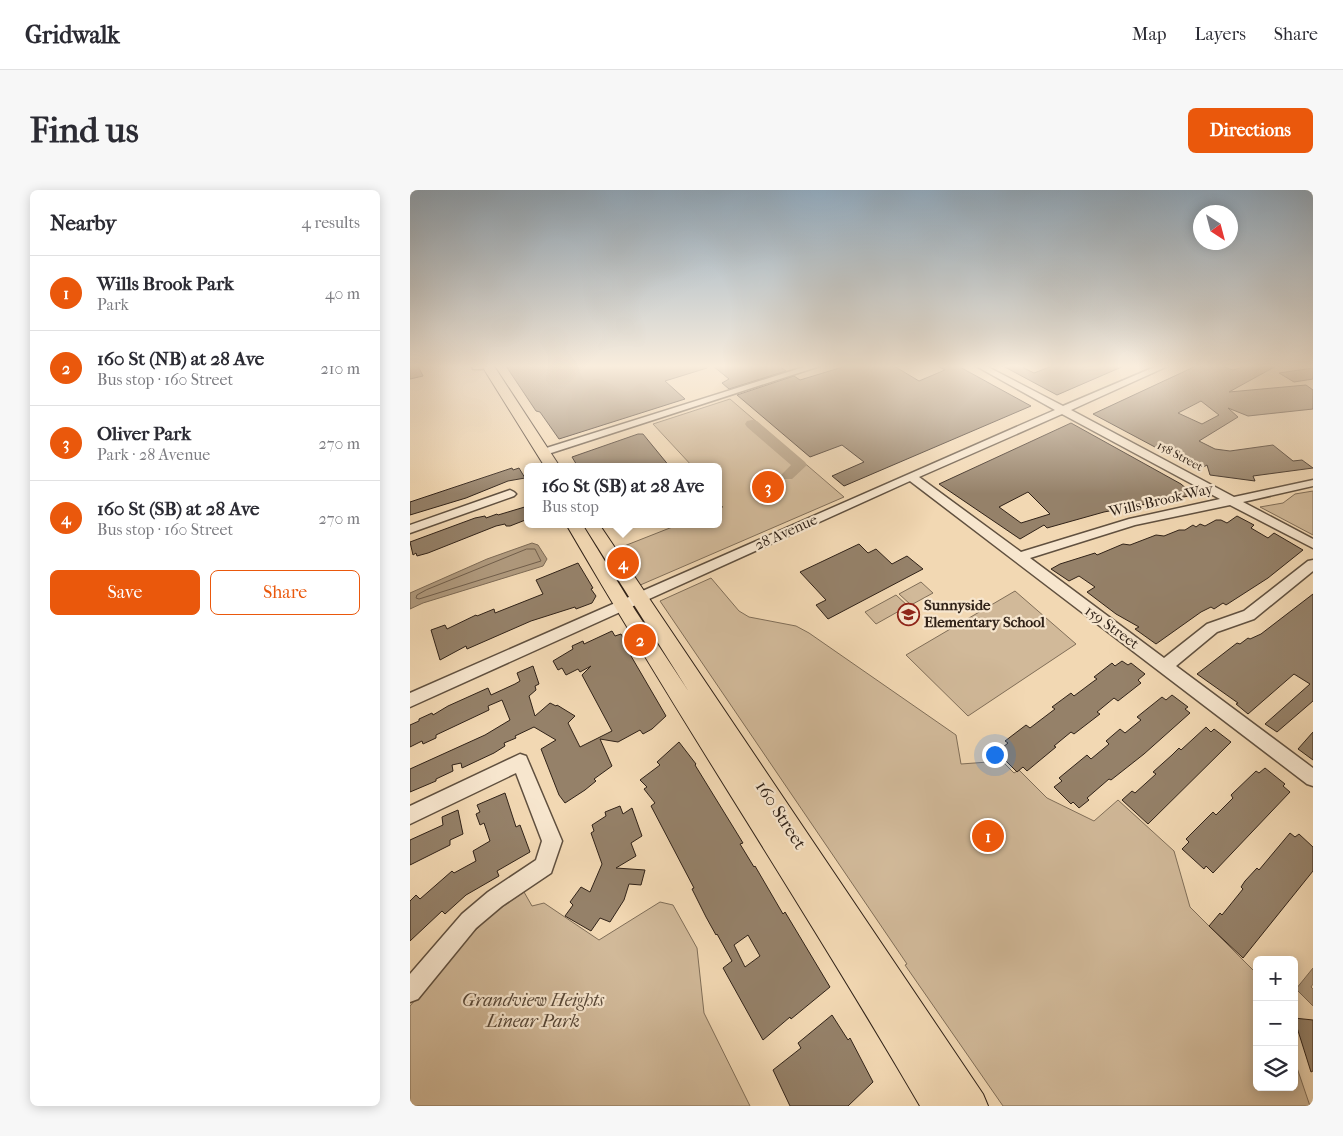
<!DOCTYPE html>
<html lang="en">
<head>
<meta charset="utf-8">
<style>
	body { margin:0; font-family:"IM FELL French Canon",serif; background:#f7f7f7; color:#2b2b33 }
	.controls { position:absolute; right:15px; bottom:15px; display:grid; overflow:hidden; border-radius:8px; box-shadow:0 2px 12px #0003 }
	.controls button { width:45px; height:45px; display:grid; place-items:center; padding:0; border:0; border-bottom:1px solid #e1e1e2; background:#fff; color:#2b2b33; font:25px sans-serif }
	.compass { position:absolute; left:783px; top:15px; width:45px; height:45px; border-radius:50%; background:#fff; box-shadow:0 2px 12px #0003; rotate:144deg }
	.you { position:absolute; left:584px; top:564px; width:18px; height:18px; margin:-12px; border:4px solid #fff; border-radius:50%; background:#1a73e8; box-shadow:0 0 0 8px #1a73e833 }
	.badge { display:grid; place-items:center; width:32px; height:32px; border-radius:50%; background:#ea580c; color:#fff; font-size:16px; font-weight:700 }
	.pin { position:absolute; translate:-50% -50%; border:2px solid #fff; box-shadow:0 1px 5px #0006 }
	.popup { position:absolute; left:114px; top:273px; width:198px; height:65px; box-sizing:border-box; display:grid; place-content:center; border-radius:8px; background:#fff; filter:drop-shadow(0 1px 4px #0005); font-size:16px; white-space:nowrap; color:#7c7c81 }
	.popup b { font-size:19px; color:#2b2b33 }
	.popup::after { content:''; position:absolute; left:50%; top:100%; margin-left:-10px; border:10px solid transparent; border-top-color:#fff }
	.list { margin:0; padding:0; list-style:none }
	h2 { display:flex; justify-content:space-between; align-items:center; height:65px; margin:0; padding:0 20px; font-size:21px }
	h2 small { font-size:16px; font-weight:400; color:#7c7c81 }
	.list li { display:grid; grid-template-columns:32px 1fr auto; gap:15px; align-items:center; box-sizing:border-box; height:75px; padding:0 20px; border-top:1px solid #e1e1e2 }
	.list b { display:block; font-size:19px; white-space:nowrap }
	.list p { margin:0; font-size:16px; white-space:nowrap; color:#7c7c81 }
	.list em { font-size:16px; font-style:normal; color:#7c7c81 }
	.actions { display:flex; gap:10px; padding:15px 20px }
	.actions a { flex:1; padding:11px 0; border:1px solid #ea580c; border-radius:8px; text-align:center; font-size:18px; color:#ea580c }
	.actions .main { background:#ea580c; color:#fff }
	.icon { flex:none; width:28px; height:28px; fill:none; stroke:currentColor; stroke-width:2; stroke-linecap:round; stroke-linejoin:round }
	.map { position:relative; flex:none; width:903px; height:916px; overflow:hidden; border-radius:8px }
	header { display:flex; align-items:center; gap:30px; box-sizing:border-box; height:70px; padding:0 25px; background:#fff; border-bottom:1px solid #e1e1e2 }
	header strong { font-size:24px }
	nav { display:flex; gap:28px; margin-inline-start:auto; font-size:18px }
	.intro { display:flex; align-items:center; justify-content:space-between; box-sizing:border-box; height:120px; padding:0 30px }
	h1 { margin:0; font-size:35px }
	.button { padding:12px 22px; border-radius:8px; background:#ea580c; color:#fff; font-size:18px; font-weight:700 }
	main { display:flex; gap:30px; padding:0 30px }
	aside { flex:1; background:#fff; border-radius:8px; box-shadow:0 2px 12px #0003 }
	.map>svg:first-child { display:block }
</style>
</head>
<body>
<header>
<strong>Gridwalk</strong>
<nav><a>Map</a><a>Layers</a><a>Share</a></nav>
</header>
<div class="intro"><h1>Find us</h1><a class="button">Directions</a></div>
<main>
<aside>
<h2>Nearby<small>4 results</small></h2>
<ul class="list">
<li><span class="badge">1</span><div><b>Wills Brook Park</b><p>Park</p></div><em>40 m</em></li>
<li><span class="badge">2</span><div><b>160 St (NB) at 28 Ave</b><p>Bus stop · 160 Street</p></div><em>210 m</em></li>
<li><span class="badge">3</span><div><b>Oliver Park</b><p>Park · 28 Avenue</p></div><em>270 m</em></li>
<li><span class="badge">4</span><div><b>160 St (SB) at 28 Ave</b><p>Bus stop · 160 Street</p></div><em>270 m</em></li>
</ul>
<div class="actions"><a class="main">Save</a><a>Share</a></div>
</aside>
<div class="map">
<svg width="903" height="916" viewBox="0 0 903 916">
	<rect width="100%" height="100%" fill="#f2d8b3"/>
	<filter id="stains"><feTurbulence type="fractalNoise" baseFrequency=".004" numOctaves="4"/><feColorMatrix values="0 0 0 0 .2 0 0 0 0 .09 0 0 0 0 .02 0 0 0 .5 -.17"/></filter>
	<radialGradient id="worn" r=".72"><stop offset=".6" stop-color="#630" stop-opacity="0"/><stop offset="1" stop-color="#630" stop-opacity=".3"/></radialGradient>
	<!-- green -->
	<path fill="#d1b999" stroke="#806e58" d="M 320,209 L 434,307 L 228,396 L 204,360 L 270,334 L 308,334 L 308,319 L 313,317 L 308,312 L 308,277 L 283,277 L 243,234 Z
		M 903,301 L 903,345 L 850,317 L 873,313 L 885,304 Z
		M 301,388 L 329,421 L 339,427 L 386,436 L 399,443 L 546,545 L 551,574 L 592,571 L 604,583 L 609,580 L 637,608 L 684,631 L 708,610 L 764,661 L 780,717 L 847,784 L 847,897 L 884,897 L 884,869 L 900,916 L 593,916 L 495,775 L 497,774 L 250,411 Z
		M 511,392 L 523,403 L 501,415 L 489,404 Z
		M 605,401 L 666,454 L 558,526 L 496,465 Z
		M 486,405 L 498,416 L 466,434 L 455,422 Z
		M 114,702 L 122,716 L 134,713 L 189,750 L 250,712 L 263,715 L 287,758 L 294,823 L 340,916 L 0,916 L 0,816 L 59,747 L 82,724 Z"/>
	<!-- water -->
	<path fill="#b09a7e" stroke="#7d6a55" d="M 122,353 L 128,355 L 137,369 L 133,376 L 13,413 L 0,419 L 0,403 L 77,369 Z
		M 903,778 L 903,794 L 901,797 L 903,799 L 903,816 L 886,799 Z"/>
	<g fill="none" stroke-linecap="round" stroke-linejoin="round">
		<!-- shore -->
		<path stroke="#705e4b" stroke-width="1" d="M 117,359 L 125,359 L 131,371 L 9,409 L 6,408 L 7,405 L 16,400 Z"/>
		<!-- river -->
		<path fill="#b09a7e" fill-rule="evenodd" d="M 342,230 L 347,231 L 395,272 L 397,275 L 382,289 L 372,289 L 370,286 L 381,275 L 337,237 L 335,234 L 337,231 Z"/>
	</g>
	<!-- building -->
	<path fill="#958169" stroke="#302218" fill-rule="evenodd" d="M 0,176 L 8,176 L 13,186 L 0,189 Z
		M 96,176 L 297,176 L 297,178 L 255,191 L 275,209 L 149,249 L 130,222 L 126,221 Z
		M 303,176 L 369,176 L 376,181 L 319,199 L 312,193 L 319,189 Z
		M 436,176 L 484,176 L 509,191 L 535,180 L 528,176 L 548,176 L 621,216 L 434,296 L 422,286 L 454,272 L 432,255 L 400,267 L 327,205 L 384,186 L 390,190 Z
		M 593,176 L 610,176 L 624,183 L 642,176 L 714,176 L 647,205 Z
		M 786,176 L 812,176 L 823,180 L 835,176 L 866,176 L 819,202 L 896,195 L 903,200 L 903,219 L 838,226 L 818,218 L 828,227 L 789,251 L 805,259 L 820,261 L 863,255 L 883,271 L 892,270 L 903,278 L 843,286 L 845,291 L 800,285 L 797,275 L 788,280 L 683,224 ZM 791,211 L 809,225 L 792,234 L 768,223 Z
		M 903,178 L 903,189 L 884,192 L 869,183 Z
		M 661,233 L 771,294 L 784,305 L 694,322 L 637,338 L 634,335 L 610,349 L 529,294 ZM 618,302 L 640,324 L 611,333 L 589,317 Z
		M 228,244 L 233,244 L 260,277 L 168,277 L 162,267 Z
		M 102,278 L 103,280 L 109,278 L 115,288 L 98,291 L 56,308 L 0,325 L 0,312 Z
		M 118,316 L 118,329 L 100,336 L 96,336 L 95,334 L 86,336 L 18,363 L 7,366 L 6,363 L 3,365 L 0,352 L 65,328 L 75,326 L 76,328 L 87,324 L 88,325 Z
		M 827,326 L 844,335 L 841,338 L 858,348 L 864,343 L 893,360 L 858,388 L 816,415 L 813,413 L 804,419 L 801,417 L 791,422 L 746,454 L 725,439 L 729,437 L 706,424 L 677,402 L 685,397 L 669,386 L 659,391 L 641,379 L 650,374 L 685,363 L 687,365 L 713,354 L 720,355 L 746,345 L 754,346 L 769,340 L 775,340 L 783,335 L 786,337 L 790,334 L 795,336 L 806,330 L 811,330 L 817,333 Z
		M 449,354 L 458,363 L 466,359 L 482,374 L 497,366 L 513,379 L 418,429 L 406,415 L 416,410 L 390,382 Z
		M 168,373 L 183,398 L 181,399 L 186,406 L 182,413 L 166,419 L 165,417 L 121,431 L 57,459 L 56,456 L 30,470 L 21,440 L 35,435 L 37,439 L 66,425 L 67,426 L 84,419 L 85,423 L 133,404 L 126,390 Z
		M 903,404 L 903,511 L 867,542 L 855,534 L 900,494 L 884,484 L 838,524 L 826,514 L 828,513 L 787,484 L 827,453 L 830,454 L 838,448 L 840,449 L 851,444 Z
		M 202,441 L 205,446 L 211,444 L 216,453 L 214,454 L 256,526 L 242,539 L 233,544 L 230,540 L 208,552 L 190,549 L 202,576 L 184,589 L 186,591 L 175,600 L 155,613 L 149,605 L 131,559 L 146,550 L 124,537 L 105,546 L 106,548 L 94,553 L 95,556 L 84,563 L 52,578 L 51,573 L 42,575 L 43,581 L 26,589 L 26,591 L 0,602 L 0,579 L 75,545 L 100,530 L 92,510 L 78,516 L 79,520 L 26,545 L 26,548 L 13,554 L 12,551 L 0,557 L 0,535 L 9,531 L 9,529 L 22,523 L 23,525 L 38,516 L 78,498 L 81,505 L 105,494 L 110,491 L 107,483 L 123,476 L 129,494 L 125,496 L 126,500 L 119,506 L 125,526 L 140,513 L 146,516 L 147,515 L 165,526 L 158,533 L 170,557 L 202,541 L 172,485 L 181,476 L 170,482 L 168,479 L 156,485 L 152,478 L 148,480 L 143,471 L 163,459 L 162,456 L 173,451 L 174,454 Z
		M 712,471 L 718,475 L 721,473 L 735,484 L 728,490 L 731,493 L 708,511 L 704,508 L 687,522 L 690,524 L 664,544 L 661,542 L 644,556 L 646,557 L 617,581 L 613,577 L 607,582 L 587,562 L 598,553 L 595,551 L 616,535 L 620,538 L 645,519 L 642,517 L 661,503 L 664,506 L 684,491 L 687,489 L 684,487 L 702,473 L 705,476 Z
		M 762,505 L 778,517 L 775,519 L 780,523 L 734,564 L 701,590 L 699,589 L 677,608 L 679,610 L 669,618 L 663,612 L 661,614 L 644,597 L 652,591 L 649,588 L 677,565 L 681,569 L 699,554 L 696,551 L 710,539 L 715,543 L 731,530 L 727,527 L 752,507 L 756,510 Z
		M 796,537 L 801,542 L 804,539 L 821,552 L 738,634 L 712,610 L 722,601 L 725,603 L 746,584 L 743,582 L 762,565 L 769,558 L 771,560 Z
		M 903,542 L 903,570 L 888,559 Z
		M 269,552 L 286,574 L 285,575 L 333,653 L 330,654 L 344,677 L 345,676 L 373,724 L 375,722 L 420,797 L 381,829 L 380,827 L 353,850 L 313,778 L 322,771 L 307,744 L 306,745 L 296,727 L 282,699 L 284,698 L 241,616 L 245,613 L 234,599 L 237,597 L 230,590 L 250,575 L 247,572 ZM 338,745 L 350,766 L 335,777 L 324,755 Z
		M 855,578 L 875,594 L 873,596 L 880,602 L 803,683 L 796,676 L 794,679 L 772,659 L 779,652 L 776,649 L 803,622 L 806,625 L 823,608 L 821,605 L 846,581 L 849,583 Z
		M 95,603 L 106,637 L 110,635 L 120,662 L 87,681 L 89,686 L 56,705 L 35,724 L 32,721 L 0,751 L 0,711 L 6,705 L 10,709 L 42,681 L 44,683 L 66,671 L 63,661 L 80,651 L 74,633 L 70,635 L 66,624 L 70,622 L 67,615 Z
		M 210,616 L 213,624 L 222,618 L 232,646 L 221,653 L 226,666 L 206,678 L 235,680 L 231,695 L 219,694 L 214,710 L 200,732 L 190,728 L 181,741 L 155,726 L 163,715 L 160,712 L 171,697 L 180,702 L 192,674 L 181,643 L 184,641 L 182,635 L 196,626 L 195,622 Z
		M 48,620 L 53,644 L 40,650 L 40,655 L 0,675 L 0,650 L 33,635 L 32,627 Z
		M 880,643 L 885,647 L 889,644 L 903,657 L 903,681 L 833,768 L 799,736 L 810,723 L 812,725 L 833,699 L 831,697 L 835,691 L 847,678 L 849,680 Z
		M 422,825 L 438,850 L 440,848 L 463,892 L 438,916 L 380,916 L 363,880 L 391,858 L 388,853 Z
		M 884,828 L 903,830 L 903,881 L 901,882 Z"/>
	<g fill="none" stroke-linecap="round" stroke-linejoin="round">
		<defs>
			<path id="minor" d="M 62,176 L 76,176 L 72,179 L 63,179 Z
				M 397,176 L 410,176 L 138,264 L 134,265 L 129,262 L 130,260 Z
				M 566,176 L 576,176 L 653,216 L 747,176 L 758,176 L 661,220 L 824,307 L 903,290 L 903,296 L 833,312 L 903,349 L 903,358 L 820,315 L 725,335 L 620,368 L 754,468 L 797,434 L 834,421 L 898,371 L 903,370 L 903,381 L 844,429 L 807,442 L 766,476 L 903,578 L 903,596 L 897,594 L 500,291 L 0,517 L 0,503 L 645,220 ZM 652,224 L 810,309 L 719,329 L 611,362 L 509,287 Z
				M 100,300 L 104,302 L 106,304 L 104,306 L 0,343 L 0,335 Z
				M 110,564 L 116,566 L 152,651 L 141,683 L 92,716 L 66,738 L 8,809 L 0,812 L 0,784 L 52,724 L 78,702 L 126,670 L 132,651 L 106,583 L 0,634 L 0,616 Z"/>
			<path id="major" d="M 72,176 L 84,176 L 150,277 L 135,277 Z
				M 156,334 L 172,334 L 225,420 L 279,502 L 173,334 L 189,334 L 573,904 L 578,916 L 510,916 C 396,720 270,531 156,334 Z"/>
		</defs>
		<!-- minor casing -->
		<use href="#minor" stroke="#60503f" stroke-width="3"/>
		<!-- major casing -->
		<use href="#major" stroke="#302218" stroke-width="2"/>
		<!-- minor -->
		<use href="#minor" fill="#f7e6ce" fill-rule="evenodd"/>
		<!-- major -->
		<use href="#major" fill="#f2d8b3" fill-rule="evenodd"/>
	</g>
	<!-- sky -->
	<linearGradient id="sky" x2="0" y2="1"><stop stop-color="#91aabe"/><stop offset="0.58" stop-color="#f9eddd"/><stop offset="1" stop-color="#f9eddd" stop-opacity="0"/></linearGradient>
	<rect width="903" height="304" fill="url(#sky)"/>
	<!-- icons -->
	<defs>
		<symbol id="school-ring" viewBox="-11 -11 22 22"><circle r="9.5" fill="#f7e6ce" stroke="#8f2418" stroke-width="1.5"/><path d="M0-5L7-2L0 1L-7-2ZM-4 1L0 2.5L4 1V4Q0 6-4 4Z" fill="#8f2418"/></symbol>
	</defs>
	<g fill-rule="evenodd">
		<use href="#school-ring" x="486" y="412" width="25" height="25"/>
	</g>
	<g text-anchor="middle" stroke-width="4.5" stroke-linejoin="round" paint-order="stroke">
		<!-- far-street labels -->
		<g font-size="12" fill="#302218" stroke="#f7e6ce">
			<text transform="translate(770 266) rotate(28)" y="4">158 Street</text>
		</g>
		<!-- street labels -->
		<g font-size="15" fill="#302218" stroke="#f7e6ce">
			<text transform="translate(751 310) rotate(-13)" y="5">Wills Brook Way</text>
			<text transform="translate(376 342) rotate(-24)" y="5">28 Avenue</text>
			<text transform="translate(702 437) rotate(36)" y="5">159 Street</text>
		</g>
		<!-- poi labels -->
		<g font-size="15" font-weight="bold" fill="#302218" stroke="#f7e6ce" text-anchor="start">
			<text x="514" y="420">Sunnyside<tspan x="514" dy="17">Elementary School</tspan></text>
		</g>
		<!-- near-street labels -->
		<g font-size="18" fill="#302218" stroke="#f7e6ce">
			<text transform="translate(371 625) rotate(57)" y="6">160 Street</text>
		</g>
		<!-- near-park labels -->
		<g font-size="18" font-style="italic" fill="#584838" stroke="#f7e6ce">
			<text x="123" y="816">Grandview Heights<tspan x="123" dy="21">Linear Park</tspan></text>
		</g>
	</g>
	<rect width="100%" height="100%" filter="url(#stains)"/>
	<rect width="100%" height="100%" fill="url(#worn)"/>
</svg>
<div class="controls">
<button>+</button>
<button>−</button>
<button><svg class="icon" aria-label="layers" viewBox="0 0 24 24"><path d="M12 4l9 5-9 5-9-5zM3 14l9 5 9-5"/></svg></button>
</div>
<svg class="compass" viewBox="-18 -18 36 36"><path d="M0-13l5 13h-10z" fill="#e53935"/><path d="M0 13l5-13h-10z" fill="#7c7c81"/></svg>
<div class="you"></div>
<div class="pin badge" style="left:578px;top:646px">1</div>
<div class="pin badge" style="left:230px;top:450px">2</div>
<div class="pin badge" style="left:358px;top:297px">3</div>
<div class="pin badge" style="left:213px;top:373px">4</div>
<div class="popup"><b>160 St (SB) at 28 Ave</b>Bus stop</div>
</div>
</main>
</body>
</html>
